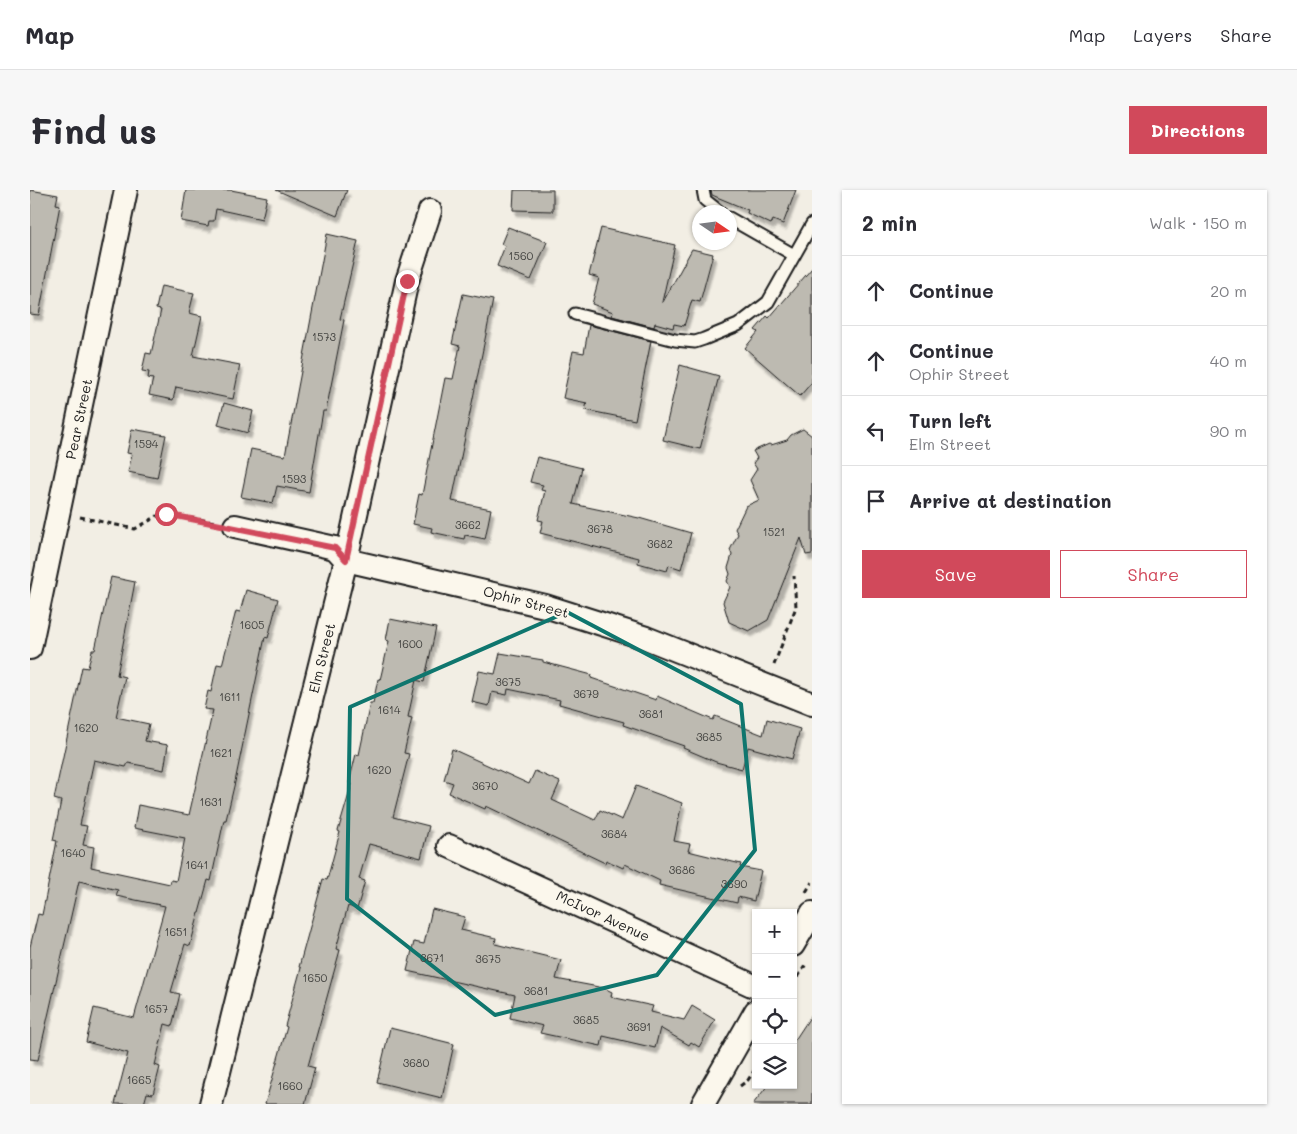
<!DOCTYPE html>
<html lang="en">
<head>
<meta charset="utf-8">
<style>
	body { margin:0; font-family:Mali,sans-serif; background:#f7f7f7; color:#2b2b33 }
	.controls { position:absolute; right:15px; bottom:15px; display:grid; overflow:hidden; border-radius:0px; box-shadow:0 1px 4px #0004 }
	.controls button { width:45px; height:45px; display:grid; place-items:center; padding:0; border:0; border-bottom:1px solid #e1e1e2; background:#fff; color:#2b2b33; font:25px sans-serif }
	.compass { position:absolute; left:662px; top:15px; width:45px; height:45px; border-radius:50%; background:#fff; box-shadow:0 1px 4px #0004; rotate:103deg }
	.stop { position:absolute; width:15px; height:15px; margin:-11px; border:4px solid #d1495b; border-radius:50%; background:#fff }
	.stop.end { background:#d1495b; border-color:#fff; box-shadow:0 1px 5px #0008 }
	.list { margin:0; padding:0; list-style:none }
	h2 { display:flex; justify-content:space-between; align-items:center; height:65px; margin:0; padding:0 20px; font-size:21px }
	h2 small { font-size:16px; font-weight:400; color:#7c7c81 }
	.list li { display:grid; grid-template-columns:32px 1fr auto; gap:15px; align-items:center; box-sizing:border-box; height:70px; padding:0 20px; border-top:1px solid #e1e1e2 }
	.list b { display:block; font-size:19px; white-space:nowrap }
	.list p { margin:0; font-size:16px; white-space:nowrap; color:#7c7c81 }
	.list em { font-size:16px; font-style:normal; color:#7c7c81 }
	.actions { display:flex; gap:10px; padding:15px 20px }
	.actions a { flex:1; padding:11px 0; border:1px solid #d1495b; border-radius:0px; text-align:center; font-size:18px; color:#d1495b }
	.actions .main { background:#d1495b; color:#fff }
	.icon { flex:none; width:28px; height:28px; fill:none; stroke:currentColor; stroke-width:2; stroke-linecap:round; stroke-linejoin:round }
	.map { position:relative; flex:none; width:782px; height:914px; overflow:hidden; border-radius:0px }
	header { display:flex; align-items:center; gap:30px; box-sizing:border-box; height:70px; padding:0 25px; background:#fff; border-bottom:1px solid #e1e1e2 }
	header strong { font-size:24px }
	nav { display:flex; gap:28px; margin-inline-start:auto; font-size:18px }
	.intro { display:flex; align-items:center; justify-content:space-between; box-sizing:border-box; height:120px; padding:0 30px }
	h1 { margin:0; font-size:35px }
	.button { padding:12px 22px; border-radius:0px; background:#d1495b; color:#fff; font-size:18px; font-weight:700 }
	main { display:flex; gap:30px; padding:0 30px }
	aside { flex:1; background:#fff; border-radius:0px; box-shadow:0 1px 4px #0004 }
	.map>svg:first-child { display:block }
</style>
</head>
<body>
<header>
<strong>Map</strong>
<nav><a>Map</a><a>Layers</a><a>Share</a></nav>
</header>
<div class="intro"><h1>Find us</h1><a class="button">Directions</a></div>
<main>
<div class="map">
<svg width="782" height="914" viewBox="0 0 782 914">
	<defs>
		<filter id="shadow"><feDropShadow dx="3" dy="5.5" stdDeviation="1" flood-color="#0004"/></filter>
	</defs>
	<rect width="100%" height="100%" fill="#f2eee4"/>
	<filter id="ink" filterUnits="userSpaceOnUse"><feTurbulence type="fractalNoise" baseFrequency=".02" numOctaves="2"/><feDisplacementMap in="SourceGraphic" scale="10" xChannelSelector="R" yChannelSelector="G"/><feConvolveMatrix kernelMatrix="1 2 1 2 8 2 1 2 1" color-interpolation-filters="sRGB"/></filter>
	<g filter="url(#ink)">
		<!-- building -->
		<path fill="#bdbab1" stroke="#1c1c1c" filter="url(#shadow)" d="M 0,0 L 28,5 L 26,14 L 30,15 L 9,125 L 0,124 Z
			M 156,0 L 201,0 L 237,7 L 232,29 L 186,19 L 184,31 L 179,31 L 178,36 L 151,31 Z
			M 246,0 L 317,0 L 307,26 Z
			M 484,0 L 523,0 L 523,21 L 483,20 Z
			M 681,0 L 766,0 L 753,34 L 743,30 L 741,34 L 717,23 L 718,20 L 682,5 Z
			M 478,37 L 517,52 L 501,90 L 467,76 L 475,56 L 471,54 Z
			M 571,38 L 645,55 L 632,112 L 633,112 L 662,59 L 683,64 L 670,112 L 662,110 L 654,136 L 644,134 L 643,138 L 625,133 L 624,137 L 582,126 L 583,122 L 562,114 L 569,88 L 559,85 Z
			M 297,44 L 328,51 L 310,129 L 314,130 L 296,221 L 293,221 L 279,302 L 247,296 L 243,313 L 211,307 L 221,259 L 255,266 Z
			M 782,78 L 782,192 L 770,206 L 715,158 L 728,142 L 725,140 L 737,126 L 739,128 Z
			M 131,96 L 164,103 L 159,123 L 172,126 L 163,166 L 210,175 L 203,209 L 146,197 L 143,210 L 119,205 L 123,189 L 118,188 L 119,182 L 112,181 L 116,163 L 121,164 L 131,120 L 126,119 Z
			M 433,104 L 463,110 L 422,311 L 461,319 L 455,349 L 435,345 L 434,349 L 401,342 L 402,338 L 383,334 L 389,304 L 392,305 L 415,188 L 423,189 L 430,156 L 422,154 Z
			M 559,135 L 621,151 L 605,230 L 555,220 L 557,213 L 533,208 L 543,161 L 554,163 Z
			M 650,175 L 689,186 L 670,259 L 633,250 Z
			M 194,213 L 223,221 L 218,243 L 188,235 Z
			M 102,239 L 136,245 L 127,288 L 98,282 L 102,264 L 97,263 Z
			M 773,239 L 782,246 L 782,364 L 776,365 L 771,348 L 738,430 L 719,441 L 699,432 L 693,412 L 700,397 L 697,391 L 700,384 L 698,378 L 702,365 L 700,360 L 708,344 L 705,339 L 716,316 L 729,310 L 720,290 L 727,279 L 723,273 L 727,268 L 723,261 L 739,254 L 741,255 L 757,250 L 761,245 Z
			M 507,267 L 552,278 L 543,314 L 609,328 L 661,343 L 651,379 L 639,375 L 637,381 L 608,373 L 609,368 L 510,343 L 513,331 L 508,330 L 515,301 L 511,300 L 513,295 L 500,292 Z
			M 81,387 L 105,392 L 87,485 L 95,487 L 86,527 L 119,534 L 115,551 L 138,555 L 134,580 L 98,573 L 96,577 L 64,570 L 50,635 L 57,636 L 53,655 L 64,657 L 61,677 L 140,694 L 141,690 L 146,691 L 155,648 L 104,638 L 108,615 L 159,625 L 183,520 L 174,519 L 178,501 L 181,502 L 187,474 L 192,475 L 206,421 L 210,422 L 216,400 L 248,409 L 238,448 L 235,447 L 205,592 L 196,630 L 194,630 L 181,691 L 178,690 L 160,756 L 155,754 L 141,802 L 150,804 L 142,836 L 135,834 L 125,875 L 130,877 L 123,904 L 117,903 L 114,914 L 85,914 L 98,863 L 56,852 L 64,818 L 104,828 L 135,716 L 86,706 L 88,700 L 49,691 L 8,870 L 0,869 L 0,757 L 8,724 L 12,725 L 27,651 L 23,650 L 31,611 L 24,609 L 52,477 L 58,478 L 62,460 L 65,460 Z
			M 360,429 L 406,438 L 394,492 L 386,490 L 378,527 L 382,528 L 374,563 L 379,564 L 363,627 L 399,636 L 391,668 L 339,654 L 329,689 L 335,691 L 327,719 L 318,716 L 306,759 L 310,760 L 278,876 L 285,878 L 275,914 L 235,914 L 257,837 L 255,836 L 271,778 L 269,777 L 293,689 L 297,690 L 310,642 L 308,641 L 322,594 L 319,593 L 326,564 L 329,565 L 340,513 L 343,513 L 348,489 L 350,490 L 359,451 L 356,450 Z
			M 470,463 L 513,470 L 513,472 L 562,485 L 561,488 L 626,510 L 627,506 L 683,530 L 685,526 L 733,545 L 737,529 L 770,539 L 762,569 L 718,557 L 712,579 L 686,572 L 653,558 L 654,556 L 593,535 L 594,532 L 529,514 L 530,510 L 478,499 L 477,505 L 462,502 L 459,516 L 442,512 L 449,481 L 465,484 Z
			M 422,559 L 499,594 L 505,581 L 530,592 L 522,610 L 565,630 L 570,620 L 592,630 L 606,596 L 652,613 L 644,651 L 660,654 L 658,661 L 711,674 L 710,677 L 731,681 L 724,711 L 708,707 L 707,713 L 629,695 L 630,691 L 595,674 L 593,678 L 576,670 L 575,673 L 456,616 L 455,619 L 419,603 L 423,593 L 414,590 Z
			M 402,719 L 435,727 L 431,740 L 466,748 L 465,754 L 531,770 L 526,789 L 574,798 L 582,802 L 581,807 L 623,816 L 621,822 L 654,830 L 662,816 L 685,830 L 669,857 L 661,852 L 659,855 L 630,838 L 625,858 L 573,846 L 571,856 L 510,843 L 513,836 L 480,828 L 485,805 L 377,781 L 384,752 L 394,754 Z
			M 782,824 L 782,914 L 723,914 L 738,895 L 763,895 L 763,853 Z
			M 360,838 L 424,854 L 412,908 L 347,892 Z"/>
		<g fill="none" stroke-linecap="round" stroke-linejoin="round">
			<defs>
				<path id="lane" d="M 673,0 L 675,10 L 690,22
					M 699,28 L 764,65
					M 545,124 L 645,150 L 665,152 L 674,149 L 708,135 L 738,112 L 782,34"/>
				<path id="street" d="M 205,336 L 305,358 L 316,370 L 515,416 L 616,448 L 782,514
					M 0,458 L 96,0
					M 419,656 L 726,797
					M 763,755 L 782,723
					M 181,914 L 316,370 L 377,91 L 400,21
					M 673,914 L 726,821"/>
			</defs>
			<!-- lane casing -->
			<use href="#lane" stroke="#1c1c1c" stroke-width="15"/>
			<!-- street casing -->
			<use href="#street" stroke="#1c1c1c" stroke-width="26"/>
			<!-- path -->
			<path stroke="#1c1c1c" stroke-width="3" stroke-dasharray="5 4" stroke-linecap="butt" d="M 50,327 L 105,339 L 131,324 L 185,332
				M 744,475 L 766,417 L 764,386
				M 776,702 L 782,692
				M 763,795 L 776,774
				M 710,896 L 718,890 L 726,878"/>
			<!-- lane -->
			<use href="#lane" stroke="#fbf7ec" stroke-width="11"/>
			<!-- street -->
			<use href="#street" stroke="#fbf7ec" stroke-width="22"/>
		</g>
	</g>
	<g fill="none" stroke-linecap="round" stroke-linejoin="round" filter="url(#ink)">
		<!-- route -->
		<path stroke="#d1495b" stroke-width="6" d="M 136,324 L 305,358 L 316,370 L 377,91"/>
	</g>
	<!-- marked area -->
	<path fill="none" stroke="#0f766e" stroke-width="4" stroke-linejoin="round" d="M 537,422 L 711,514 L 725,660 L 627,785 L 465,825 L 317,709 L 320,517 Z"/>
	<g text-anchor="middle" stroke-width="4" stroke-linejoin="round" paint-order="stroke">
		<!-- number labels -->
		<g font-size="11" fill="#444441">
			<text x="491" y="70">1560</text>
			<text x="294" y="151">1573</text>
			<text x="116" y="258">1594</text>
			<text x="264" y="293">1593</text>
			<text x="438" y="339">3662</text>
			<text x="570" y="343">3678</text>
			<text x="744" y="346">1521</text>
			<text x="630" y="358">3682</text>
			<text x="222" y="439">1605</text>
			<text x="380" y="458">1600</text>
			<text x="478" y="496">3675</text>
			<text x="556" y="508">3679</text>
			<text x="200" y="511">1611</text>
			<text x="359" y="524">1614</text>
			<text x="621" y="528">3681</text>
			<text x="56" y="542">1620</text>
			<text x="679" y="551">3685</text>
			<text x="191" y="567">1621</text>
			<text x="349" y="584">1620</text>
			<text x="455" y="600">3670</text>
			<text x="181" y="616">1631</text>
			<text x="584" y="648">3684</text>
			<text x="43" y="667">1640</text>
			<text x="167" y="679">1641</text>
			<text x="652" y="684">3686</text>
			<text x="704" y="698">3690</text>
			<text x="146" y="746">1651</text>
			<text x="402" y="772">3671</text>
			<text x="458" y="773">3675</text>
			<text x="285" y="792">1650</text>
			<text x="506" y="805">3681</text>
			<text x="126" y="823">1657</text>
			<text x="556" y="834">3685</text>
			<text x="609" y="841">3691</text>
			<text x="386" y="877">3680</text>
			<text x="109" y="894">1665</text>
			<text x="260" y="900">1660</text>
		</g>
		<!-- street labels -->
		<g font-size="14" fill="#1c1c1c" stroke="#fbf7ec">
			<text transform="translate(49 229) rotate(-78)" y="5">Pear Street</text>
			<text transform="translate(496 412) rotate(15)" y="5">Ophir Street</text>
			<text transform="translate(292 468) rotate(-76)" y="5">Elm Street</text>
			<text transform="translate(573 726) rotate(25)" y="5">McIvor Avenue</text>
		</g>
	</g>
</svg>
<div class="controls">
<button>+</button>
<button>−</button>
<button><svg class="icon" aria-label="locate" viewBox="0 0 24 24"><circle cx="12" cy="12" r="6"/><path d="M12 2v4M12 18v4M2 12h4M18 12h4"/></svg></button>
<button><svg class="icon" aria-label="layers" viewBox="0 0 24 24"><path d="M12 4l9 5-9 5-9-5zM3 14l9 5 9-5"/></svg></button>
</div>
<svg class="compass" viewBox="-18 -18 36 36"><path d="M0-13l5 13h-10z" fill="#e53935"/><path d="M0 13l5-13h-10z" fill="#7c7c81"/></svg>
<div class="stop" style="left:136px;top:324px"></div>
<div class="stop end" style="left:377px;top:91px"></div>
</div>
<aside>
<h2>2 min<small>Walk · 150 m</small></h2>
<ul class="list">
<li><svg class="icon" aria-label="ahead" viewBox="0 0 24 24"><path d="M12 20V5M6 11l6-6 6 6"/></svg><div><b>Continue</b></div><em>20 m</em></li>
<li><svg class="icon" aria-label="ahead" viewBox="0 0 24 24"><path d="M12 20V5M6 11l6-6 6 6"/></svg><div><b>Continue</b><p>Ophir Street</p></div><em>40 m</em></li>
<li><svg class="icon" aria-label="left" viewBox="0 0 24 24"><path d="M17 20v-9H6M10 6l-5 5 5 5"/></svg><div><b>Turn left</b><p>Elm Street</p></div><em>90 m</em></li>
<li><svg class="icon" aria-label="arrive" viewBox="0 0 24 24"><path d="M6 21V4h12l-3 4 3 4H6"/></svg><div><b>Arrive at destination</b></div></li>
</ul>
<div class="actions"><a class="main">Save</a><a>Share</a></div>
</aside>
</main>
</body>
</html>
